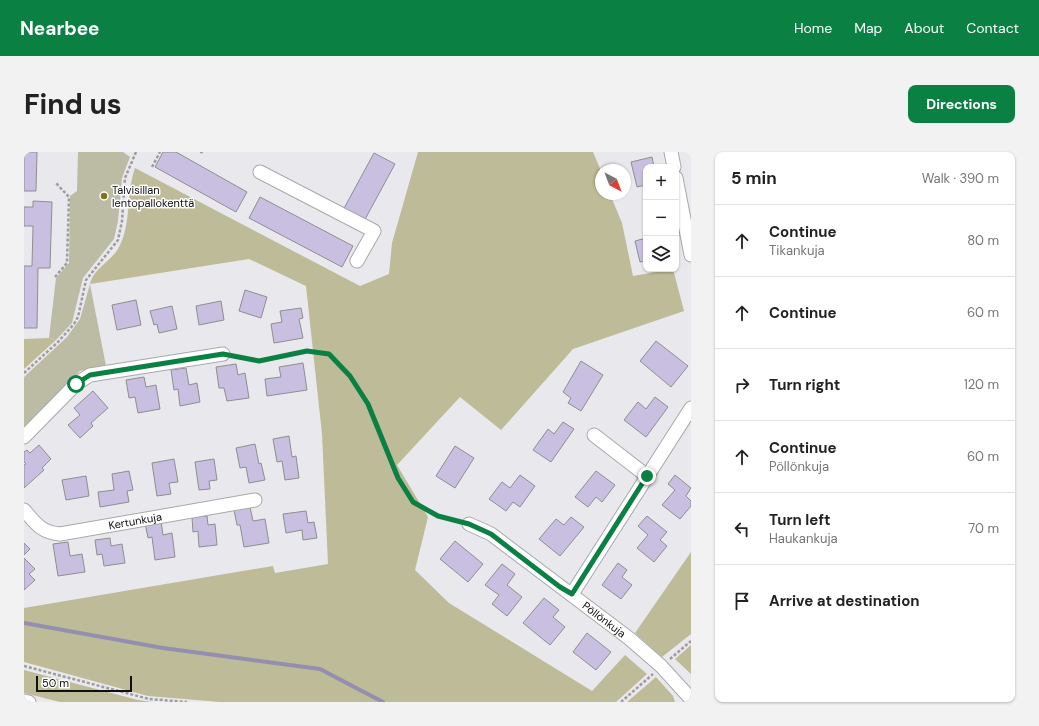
<!DOCTYPE html>
<html lang="en">
<head>
<meta charset="utf-8">
<style>
	body { margin:0; font-family:"DM Sans",sans-serif; background:#f2f2f2; color:#222 }
	.controls { position:absolute; right:12px; top:12px; display:grid; overflow:hidden; border-radius:8px; box-shadow:0 1px 3px #0004 }
	.controls button { width:36px; height:36px; display:grid; place-items:center; padding:0; border:0; border-bottom:1px solid #e0e0e0; background:#fff; color:#222; font:20px sans-serif }
	.compass { position:absolute; left:571px; top:12px; width:36px; height:36px; border-radius:50%; background:#fff; box-shadow:0 1px 3px #0004; rotate:138deg }
	.scale { position:absolute; left:12px; bottom:10px; width:96px; box-sizing:border-box; padding-left:4px; border:2px solid #0f0f10; border-top:0; font-size:11px; line-height:14px; white-space:nowrap; color:#0f0f10; -webkit-text-stroke:3px #fff; paint-order:stroke }
	.stop { position:absolute; width:12px; height:12px; margin:-9px; border:3px solid #0b8043; border-radius:50%; background:#fff }
	.stop.end { background:#0b8043; border-color:#fff; box-shadow:0 1px 4px #0008 }
	.list { margin:0; padding:0; list-style:none }
	h2 { display:flex; justify-content:space-between; align-items:center; height:52px; margin:0; padding:0 16px; font-size:17px }
	h2 small { font-size:13px; font-weight:400; color:#767676 }
	.list li { display:grid; grid-template-columns:26px 1fr auto; gap:12px; align-items:center; box-sizing:border-box; height:72px; padding:0 16px; border-top:1px solid #e0e0e0 }
	.list b { display:block; font-size:15px; white-space:nowrap }
	.list p { margin:0; font-size:13px; white-space:nowrap; color:#767676 }
	.list em { font-size:13px; font-style:normal; color:#767676 }
	.icon { flex:none; width:22px; height:22px; fill:none; stroke:currentColor; stroke-width:2; stroke-linecap:round; stroke-linejoin:round }
	.map { position:relative; flex:none; width:667px; height:550px; overflow:hidden; border-radius:8px }
	header { display:flex; align-items:center; gap:24px; box-sizing:border-box; height:56px; padding:0 20px; background:#0b8043; color:#fff }
	header strong { font-size:19px }
	nav { display:flex; gap:22px; margin-inline-start:auto; font-size:14px }
	.intro { display:flex; align-items:center; justify-content:space-between; box-sizing:border-box; height:96px; padding:0 24px }
	h1 { margin:0; font-size:28px }
	.button { padding:10px 18px; border-radius:8px; background:#0b8043; color:#fff; font-size:14px; font-weight:700 }
	main { display:flex; gap:24px; padding:0 24px }
	aside { flex:1; background:#fff; border-radius:8px; box-shadow:0 1px 3px #0004 }
	.map>svg:first-child { display:block }
</style>
</head>
<body>
<header>
<strong>Nearbee</strong>
<nav><a>Home</a><a>Map</a><a>About</a><a>Contact</a></nav>
</header>
<div class="intro"><h1>Find us</h1><a class="button">Directions</a></div>
<main>
<div class="map">
<svg width="667" height="550" viewBox="0 0 667 550">
	<rect width="100%" height="100%" fill="#e9e8ec"/>
	<!-- green -->
	<path fill="#bcbba3" d="M 54,0 L 99,0 L 106,5 L 98,26 L 94,69 L 90,87 L 59,126 L 48,171 L 32,188 L 25,186 L 32,126 L 45,111 L 46,44 L 53,39 Z
		M 66,132 L 82,214 L 56,219 L 0,277 L 0,225 L 43,185 L 56,167 Z"/>
	<!-- forest -->
	<path fill="#bdbb98" d="M 394,0 L 569,0 L 577,19 L 577,42 L 586,42 L 598,71 L 609,124 L 649,117 L 660,159 L 549,197 L 477,278 L 436,245 L 373,313 L 404,365 L 391,418 L 425,451 L 568,539 L 601,503 L 623,522 L 592,550 L 196,550 L 124,544 L 0,510 L 0,456 L 249,414 L 251,421 L 304,412 L 298,282 L 282,134 L 225,107 L 66,132 C 69,117 86,110 94,97 C 108,73 102,41 111,16 L 336,134 L 365,122 L 368,91 Z
		M 25,186 L 32,188 L 0,217 L 0,187 Z
		M 667,400 L 667,482 L 638,505 L 611,481 Z
		M 667,493 L 667,522 L 651,507 Z
		M 0,518 L 114,548 L 128,550 L 36,550 L 0,541 Z
		M 632,525 L 649,544 L 651,550 L 603,550 Z"/>
	<g fill="none" stroke-linecap="round" stroke-linejoin="round">
		<!-- stream -->
		<path stroke="#968eae" stroke-width="4" d="M 0,471 L 139,496 L 296,517 L 359,550"/>
	</g>
	<!-- building -->
	<path fill="#c8bfe1" stroke="#8e8e91" d="M 0,0 L 13,0 L 12,39 L 0,39 Z
		M 139,0 L 152,0 L 223,40 L 212,60 L 131,15 Z
		M 350,1 L 371,12 L 339,71 L 318,60 Z
		M 628,5 L 630,15 L 622,15 L 622,33 L 613,35 L 607,10 Z
		M 236,45 L 329,94 L 318,115 L 225,66 Z
		M 9,49 L 28,50 L 26,116 L 14,116 L 13,176 L 0,176 L 0,114 L 8,114 L 9,74 L 0,74 L 0,55 L 9,55 Z
		M 622,86 L 622,109 L 616,110 L 611,89 Z
		M 221,138 L 243,145 L 237,166 L 215,159 Z
		M 112,148 L 117,173 L 93,178 L 88,153 Z
		M 197,149 L 200,168 L 175,173 L 172,154 Z
		M 148,154 L 153,177 L 135,181 L 133,172 L 130,173 L 126,159 Z
		M 277,156 L 279,166 L 275,167 L 279,186 L 250,191 L 247,172 L 258,170 L 256,159 Z
		M 632,189 L 664,214 L 647,235 L 616,209 Z
		M 557,209 L 579,223 L 557,259 L 544,251 L 547,246 L 539,240 Z
		M 279,211 L 283,238 L 243,244 L 241,227 L 257,225 L 255,215 Z
		M 212,212 L 214,223 L 221,221 L 225,246 L 203,249 L 200,236 L 195,236 L 192,215 Z
		M 162,216 L 165,233 L 173,231 L 176,250 L 156,254 L 154,237 L 150,238 L 147,218 Z
		M 120,225 L 122,235 L 132,233 L 136,257 L 114,261 L 111,245 L 105,246 L 102,228 Z
		M 69,239 L 84,256 L 67,271 L 69,274 L 56,286 L 44,273 L 56,263 L 50,256 Z
		M 631,245 L 644,255 L 622,285 L 600,268 L 614,250 L 622,257 Z
		M 539,270 L 550,277 L 527,310 L 509,298 L 524,277 L 530,282 Z
		M 265,284 L 268,305 L 272,304 L 275,326 L 261,328 L 258,309 L 253,310 L 249,287 Z
		M 231,292 L 235,312 L 237,311 L 241,328 L 225,331 L 222,315 L 216,316 L 212,296 Z
		M 15,293 L 27,307 L 18,316 L 20,318 L 0,336 L 0,313 L 2,312 L 0,310 L 0,300 L 3,298 L 6,301 Z
		M 431,294 L 450,306 L 431,336 L 412,324 Z
		M 150,307 L 154,330 L 145,331 L 147,342 L 133,344 L 128,311 Z
		M 190,307 L 193,328 L 185,329 L 186,337 L 175,338 L 171,310 Z
		M 105,319 L 109,338 L 103,339 L 105,350 L 76,355 L 74,340 L 90,338 L 88,322 Z
		M 572,319 L 591,333 L 578,350 L 572,345 L 564,355 L 551,345 Z
		M 496,323 L 511,334 L 496,355 L 489,350 L 482,359 L 465,347 L 478,330 L 486,336 Z
		M 651,323 L 667,336 L 662,344 L 667,349 L 667,354 L 656,367 L 638,353 L 651,338 L 644,332 Z
		M 62,324 L 65,344 L 42,348 L 38,328 Z
		M 226,355 L 229,369 L 241,367 L 245,391 L 220,395 L 216,373 L 213,373 L 210,358 Z
		M 282,359 L 284,371 L 290,370 L 293,386 L 279,388 L 278,378 L 262,381 L 259,362 Z
		M 183,364 L 184,373 L 191,372 L 193,393 L 175,395 L 174,379 L 169,380 L 168,365 Z
		M 623,364 L 643,380 L 636,388 L 643,394 L 630,410 L 613,396 L 624,383 L 614,374 Z
		M 547,365 L 560,375 L 536,404 L 515,387 L 532,367 L 540,373 Z
		M 137,369 L 139,383 L 148,381 L 151,405 L 131,408 L 128,385 L 124,386 L 121,371 Z
		M 86,386 L 87,394 L 98,392 L 101,411 L 80,414 L 78,402 L 73,403 L 71,388 Z
		M 431,389 L 459,412 L 444,430 L 416,407 Z
		M 44,390 L 46,404 L 58,402 L 61,420 L 34,424 L 29,392 Z
		M 0,391 L 6,397 L 0,403 Z
		M 0,406 L 11,417 L 5,422 L 11,428 L 0,438 Z
		M 594,411 L 603,418 L 598,425 L 608,433 L 597,447 L 578,433 Z
		M 478,412 L 491,422 L 483,433 L 498,445 L 483,464 L 468,452 L 475,443 L 461,433 Z
		M 520,446 L 535,458 L 529,465 L 541,475 L 526,493 L 499,471 Z
		M 563,481 L 587,500 L 572,518 L 549,500 Z"/>
	<g fill="none" stroke-linecap="round" stroke-linejoin="round">
		<defs>
			<g id="minor">
				<path d="M 647,0 L 650,15"/>
				<path d="M 236,20 L 350,79 L 333,109"/>
				<path d="M 652,26 L 667,103"/>
				<path d="M 570,283 L 623,324"/>
				<path d="M 0,285 L 52,232 L 66,223 L 199,202"/>
				<path id="s1" d="M 0,358 C 12,372 17,380 36,382 L 231,348"/>
				<path id="s2" d="M 445,372 L 467,382 L 606,487 L 637,514 L 667,547"/>
				<path d="M 548,442 L 667,256"/>
				<path d="M 0,549 L 5,550"/>
			</g>
		</defs>
		<!-- minor casing -->
		<use href="#minor" stroke="#a9a9ac" stroke-width="15"/>
		<!-- path -->
		<path stroke="#9d9c9f" stroke-width="2.5" stroke-dasharray="3 2" stroke-linecap="butt" d="M 176,0 L 181,0
			M 128,15 L 136,0
			M 31,125 L 43,111 L 45,45 L 31,30
			M 211,204 L 235,209 L 283,199 L 305,202 L 326,224 L 344,252 L 374,326 L 389,350 L 414,364 L 433,369
			M 0,221 L 34,190 L 50,172 L 54,165 L 62,128 L 94,88 L 98,69 L 101,26 L 112,0
			M 646,507 L 667,489
			M 0,514 L 125,547 L 163,550
			M 597,550 L 629,522"/>
		<!-- minor -->
		<use href="#minor" stroke="#fff" stroke-width="13"/>
	</g>
	<g fill="none" stroke-linecap="round" stroke-linejoin="round">
		<!-- route -->
		<path stroke="#0b8043" stroke-width="5" d="M 52,232 L 66,223 L 199,202 L 235,209 L 283,199 L 305,202 L 326,224 L 344,252 L 374,326 L 389,350 L 414,364 L 445,372 L 467,382 L 536,435 L 548,442 L 623,324"/>
	</g>
	<!-- markers -->
	<circle fill="#7c7519" stroke="#fff" stroke-width="1.5" cx="80" cy="44" r="4"/>
	<g text-anchor="middle" stroke-width="3" stroke-linejoin="round" paint-order="stroke">
		<!-- poi labels -->
		<g font-size="11" fill="#0f0f10" stroke="#fff" text-anchor="start">
			<text x="88" y="42">Talvisillan<tspan x="88" dy="13">lentopallokenttä</tspan></text>
		</g>
		<!-- street labels -->
		<g font-size="11" fill="#0f0f10" stroke="#fff">
			<text dy="4" stroke="none"><textPath href="#s1" startOffset="121">Kertunkuja</textPath></text>
			<text dy="4" stroke="none"><textPath href="#s2" startOffset="166">Pöllönkuja</textPath></text>
		</g>
	</g>
</svg>
<div class="controls">
<button>+</button>
<button>−</button>
<button><svg class="icon" aria-label="layers" viewBox="0 0 24 24"><path d="M12 4l9 5-9 5-9-5zM3 14l9 5 9-5"/></svg></button>
</div>
<svg class="compass" viewBox="-18 -18 36 36"><path d="M0-13l5 13h-10z" fill="#e53935"/><path d="M0 13l5-13h-10z" fill="#767676"/></svg>
<div class="scale">50 m</div>
<div class="stop" style="left:52px;top:232px"></div>
<div class="stop end" style="left:623px;top:324px"></div>
</div>
<aside>
<h2>5 min<small>Walk · 390 m</small></h2>
<ul class="list">
<li><svg class="icon" aria-label="ahead" viewBox="0 0 24 24"><path d="M12 20V5M6 11l6-6 6 6"/></svg><div><b>Continue</b><p>Tikankuja</p></div><em>80 m</em></li>
<li><svg class="icon" aria-label="ahead" viewBox="0 0 24 24"><path d="M12 20V5M6 11l6-6 6 6"/></svg><div><b>Continue</b></div><em>60 m</em></li>
<li><svg class="icon" aria-label="right" viewBox="0 0 24 24"><path d="M7 20v-9h11M14 6l5 5-5 5"/></svg><div><b>Turn right</b></div><em>120 m</em></li>
<li><svg class="icon" aria-label="ahead" viewBox="0 0 24 24"><path d="M12 20V5M6 11l6-6 6 6"/></svg><div><b>Continue</b><p>Pöllönkuja</p></div><em>60 m</em></li>
<li><svg class="icon" aria-label="left" viewBox="0 0 24 24"><path d="M17 20v-9H6M10 6l-5 5 5 5"/></svg><div><b>Turn left</b><p>Haukankuja</p></div><em>70 m</em></li>
<li><svg class="icon" aria-label="arrive" viewBox="0 0 24 24"><path d="M6 21V4h12l-3 4 3 4H6"/></svg><div><b>Arrive at destination</b></div></li>
</ul>
</aside>
</main>
</body>
</html>
